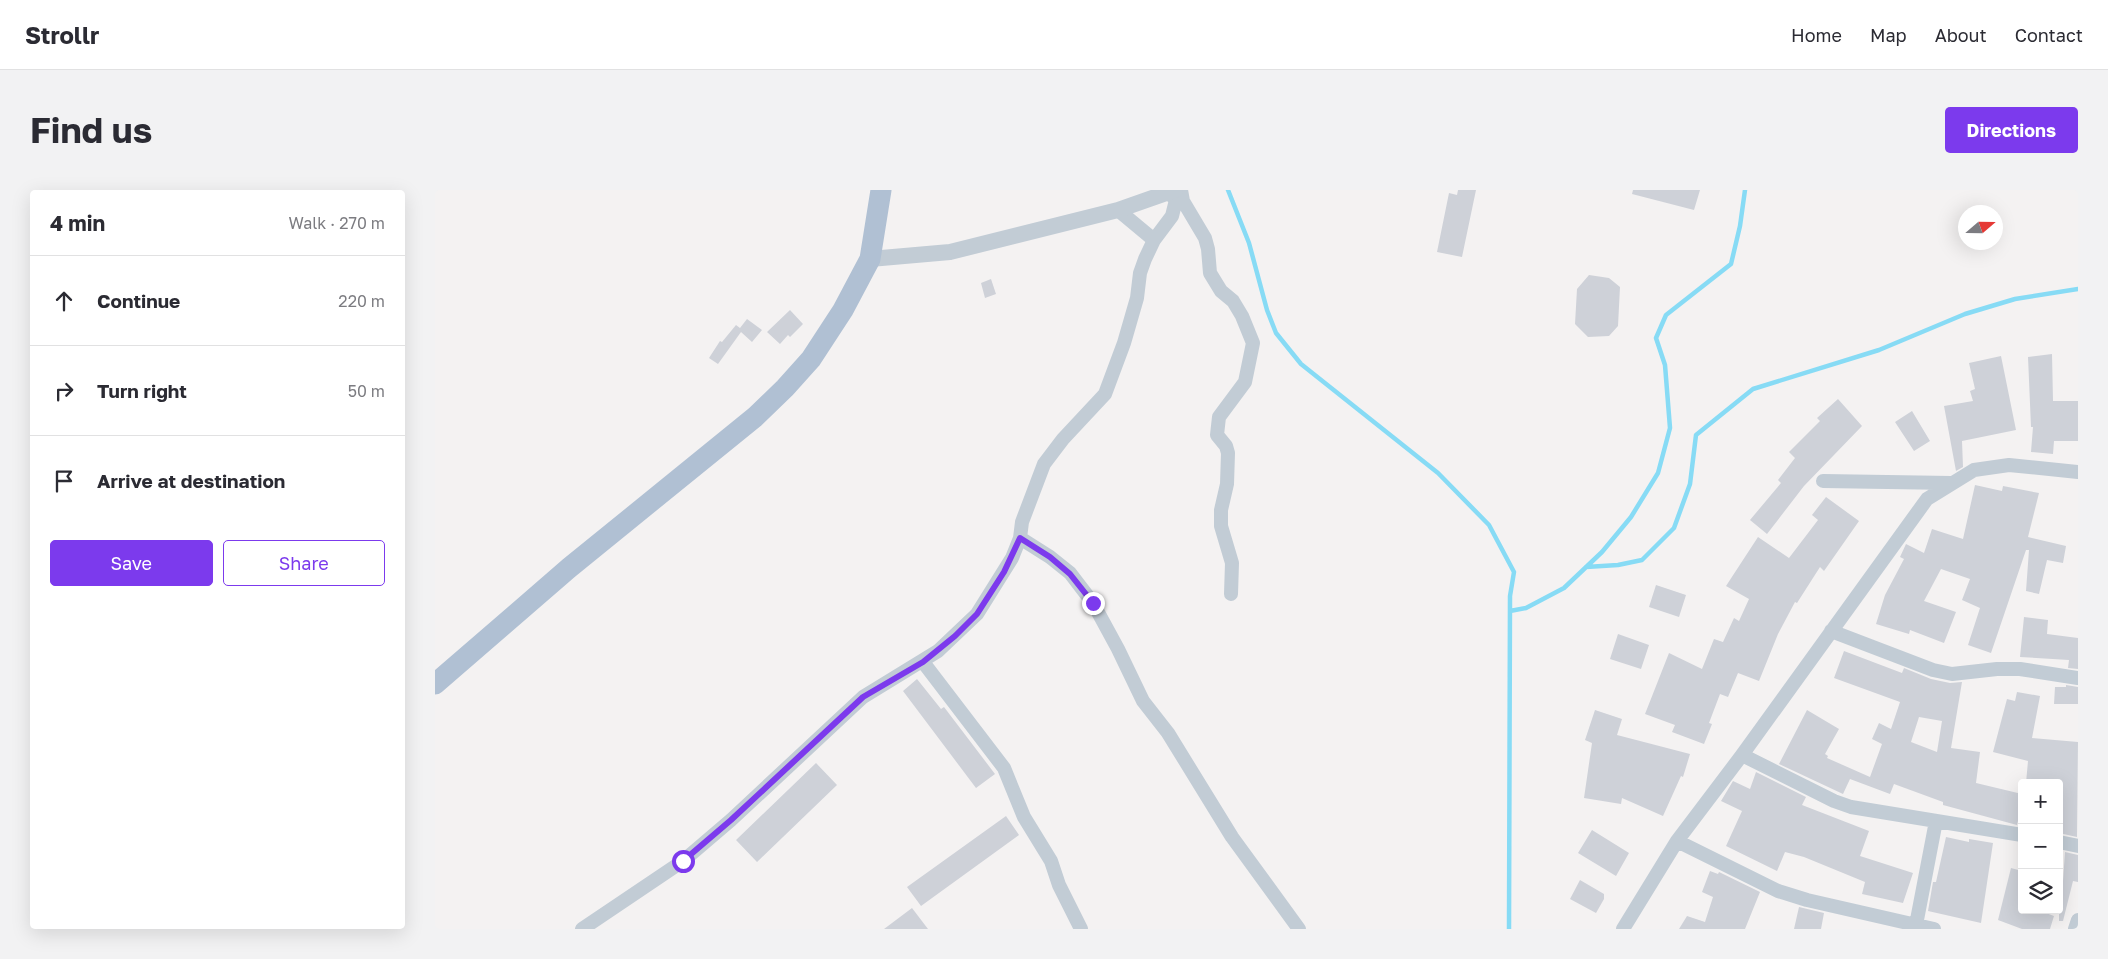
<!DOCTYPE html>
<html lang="en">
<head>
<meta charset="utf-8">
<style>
	body { margin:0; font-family:"Golos Text",sans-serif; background:#f2f2f3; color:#2b2b33 }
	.controls { position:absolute; right:15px; bottom:15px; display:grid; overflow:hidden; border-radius:5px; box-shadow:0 5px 20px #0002 }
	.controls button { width:45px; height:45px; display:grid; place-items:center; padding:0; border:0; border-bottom:1px solid #e1e1e2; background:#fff; color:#2b2b33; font:25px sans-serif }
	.compass { position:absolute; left:1523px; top:15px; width:45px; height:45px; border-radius:50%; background:#fff; box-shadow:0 5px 20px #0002; rotate:70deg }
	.stop { position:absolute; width:15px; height:15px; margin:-11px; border:4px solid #7c3aed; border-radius:50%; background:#fff }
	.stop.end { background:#7c3aed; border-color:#fff; box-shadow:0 1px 5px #0008 }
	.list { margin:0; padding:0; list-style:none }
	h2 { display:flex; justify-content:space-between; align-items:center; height:65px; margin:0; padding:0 20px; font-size:21px }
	h2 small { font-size:16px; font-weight:400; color:#7c7c81 }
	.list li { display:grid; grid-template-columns:32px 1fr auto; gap:15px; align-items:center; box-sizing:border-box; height:90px; padding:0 20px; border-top:1px solid #e1e1e2 }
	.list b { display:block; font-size:19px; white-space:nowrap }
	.list em { font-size:16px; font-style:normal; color:#7c7c81 }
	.actions { display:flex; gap:10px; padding:15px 20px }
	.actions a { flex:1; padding:11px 0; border:1px solid #7c3aed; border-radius:5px; text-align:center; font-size:18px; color:#7c3aed }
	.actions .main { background:#7c3aed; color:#fff }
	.icon { flex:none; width:28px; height:28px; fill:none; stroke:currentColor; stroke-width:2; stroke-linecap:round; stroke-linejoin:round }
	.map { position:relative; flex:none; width:1643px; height:739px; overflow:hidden; border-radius:5px }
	header { display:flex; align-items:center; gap:30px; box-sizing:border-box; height:70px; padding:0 25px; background:#fff; border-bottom:1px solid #e1e1e2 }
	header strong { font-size:24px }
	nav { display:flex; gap:28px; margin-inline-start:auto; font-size:18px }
	.intro { display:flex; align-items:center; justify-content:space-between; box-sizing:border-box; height:120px; padding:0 30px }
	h1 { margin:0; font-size:35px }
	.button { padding:12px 22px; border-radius:5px; background:#7c3aed; color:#fff; font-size:18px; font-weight:700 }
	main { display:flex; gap:30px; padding:0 30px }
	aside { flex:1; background:#fff; border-radius:5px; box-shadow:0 5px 20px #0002 }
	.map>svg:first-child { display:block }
</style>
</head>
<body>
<header>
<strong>Strollr</strong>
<nav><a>Home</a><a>Map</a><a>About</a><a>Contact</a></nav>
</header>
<div class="intro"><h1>Find us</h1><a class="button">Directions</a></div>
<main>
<aside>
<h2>4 min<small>Walk · 270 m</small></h2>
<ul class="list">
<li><svg class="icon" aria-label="ahead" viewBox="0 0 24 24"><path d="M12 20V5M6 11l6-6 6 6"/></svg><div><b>Continue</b></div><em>220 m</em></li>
<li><svg class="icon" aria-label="right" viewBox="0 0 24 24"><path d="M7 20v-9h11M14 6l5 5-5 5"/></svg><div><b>Turn right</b></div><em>50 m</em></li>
<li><svg class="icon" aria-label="arrive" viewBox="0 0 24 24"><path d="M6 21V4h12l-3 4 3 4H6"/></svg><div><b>Arrive at destination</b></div></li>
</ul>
<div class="actions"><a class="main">Save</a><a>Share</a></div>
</aside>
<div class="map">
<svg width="1643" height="739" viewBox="0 0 1643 739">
	<rect width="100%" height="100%" fill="#f4f2f2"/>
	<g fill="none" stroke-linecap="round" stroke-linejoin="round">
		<!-- stream -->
		<path stroke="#87dbf5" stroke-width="4.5" d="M 793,0 L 814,53 L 832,120 L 841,143 L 866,174 L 1003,283 L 1054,335 L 1079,382 L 1075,406 L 1074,739
			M 1151,377 L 1183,375 L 1207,370 L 1239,338 L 1255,294 L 1261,245 L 1318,199 L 1444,160 L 1530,124 L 1580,109 L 1643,99
			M 1075,421 L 1091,418 L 1129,398 L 1167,362 L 1196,327 L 1223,283 L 1235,238 L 1230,175 L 1221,148 L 1231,125 L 1296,74 L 1305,36 L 1310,0"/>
	</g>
	<!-- building -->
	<path fill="#ced1d8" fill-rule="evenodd" d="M 1023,0 L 1041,0 L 1027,67 L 1002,62 L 1014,3 L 1022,5 Z
		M 1198,0 L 1265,0 L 1259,20 L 1197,4 Z
		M 1154,85 L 1174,88 L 1185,97 L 1183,136 L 1174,146 L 1153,147 L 1140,134 L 1142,99 Z
		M 556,89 L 561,104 L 550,108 L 546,93 Z
		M 355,120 L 368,134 L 355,147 L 353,145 L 345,154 L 332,142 Z
		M 312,129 L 327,140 L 317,152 L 306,142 L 283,174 L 274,168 L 285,151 L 287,152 L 301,135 L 305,138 Z
		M 1617,164 L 1618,211 L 1643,211 L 1643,251 L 1619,251 L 1618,264 L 1596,262 L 1598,237 L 1596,237 L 1593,167 Z
		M 1566,166 L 1581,240 L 1527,251 L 1528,277 L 1521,281 L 1509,216 L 1538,211 L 1535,201 L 1540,199 L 1534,173 Z
		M 1403,209 L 1427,236 L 1369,296 L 1332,344 L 1315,330 L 1346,293 L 1343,290 L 1360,268 L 1354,262 L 1385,231 L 1382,228 Z
		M 1477,221 L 1495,251 L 1479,261 L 1460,232 Z
		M 1540,295 L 1567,301 L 1568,296 L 1604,303 L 1593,347 L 1631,356 L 1628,373 L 1612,370 L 1604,404 L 1591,401 L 1594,360 L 1591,360 L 1556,463 L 1533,455 L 1545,418 L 1527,410 L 1535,389 L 1506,379 L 1489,411 L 1521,422 L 1509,453 L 1475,440 L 1474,444 L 1441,434 L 1450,405 L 1469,369 L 1465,367 L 1471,354 L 1489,363 L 1497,339 L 1528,349 Z
		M 1391,307 L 1424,331 L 1389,381 L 1385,377 L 1362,413 L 1360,412 L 1343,444 L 1324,491 L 1303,483 L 1293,507 L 1285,504 L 1274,533 L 1277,534 L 1269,554 L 1237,542 L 1240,535 L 1210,524 L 1234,463 L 1267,479 L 1279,449 L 1288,452 L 1299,428 L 1304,431 L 1314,409 L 1291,396 L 1323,347 L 1354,368 L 1383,330 L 1377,325 Z
		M 1221,395 L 1251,405 L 1244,427 L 1214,417 Z
		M 1589,427 L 1613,430 L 1612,444 L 1643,448 L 1643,479 L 1633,478 L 1634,470 L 1585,467 Z
		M 1183,444 L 1214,455 L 1206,479 L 1175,469 Z
		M 1409,461 L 1467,483 L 1469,478 L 1496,489 L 1515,493 L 1527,492 L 1516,558 L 1545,562 L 1541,593 L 1587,604 L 1587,614 L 1582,635 L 1508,615 L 1508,612 L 1459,594 L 1455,604 L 1415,589 L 1408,604 L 1344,574 L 1372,520 L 1404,539 L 1390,564 L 1393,566 L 1392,568 L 1435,587 L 1447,554 L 1437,549 L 1444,533 L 1456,539 L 1465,512 L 1399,488 ZM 1484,527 L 1507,531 L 1502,562 L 1476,552 Z
		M 482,489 L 506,519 L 509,517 L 560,584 L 541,598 L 468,501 Z
		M 1631,495 L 1643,497 L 1643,514 L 1619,514 L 1620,497 L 1631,497 Z
		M 1582,502 L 1605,506 L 1597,548 L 1643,552 L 1642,647 L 1624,643 L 1624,593 L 1591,593 L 1593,571 L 1558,562 L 1572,509 L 1580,511 Z
		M 1160,520 L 1187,529 L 1182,545 L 1255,564 L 1248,587 L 1246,586 L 1228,626 L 1187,608 L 1186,614 L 1149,608 L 1157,553 L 1150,550 Z
		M 381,573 L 402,595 L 322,672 L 301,650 Z
		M 1321,582 L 1371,607 L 1367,615 L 1434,641 L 1425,666 L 1478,683 L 1468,713 L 1427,704 L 1430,692 L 1369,667 L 1350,662 L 1342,681 L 1291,656 L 1307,621 L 1286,611 L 1298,591 L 1315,599 Z
		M 571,626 L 584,645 L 486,716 L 472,697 Z
		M 1157,640 L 1194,663 L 1181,686 L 1143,663 Z
		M 1511,647 L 1534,652 L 1534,649 L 1558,653 L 1546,733 L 1493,721 L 1498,692 L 1501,692 Z
		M 1630,662 L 1643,665 L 1643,692 L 1638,691 L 1628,731 L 1624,731 L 1624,690 L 1628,691 Z
		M 1576,678 L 1587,681 L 1587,720 L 1603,720 L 1619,726 L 1615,739 L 1587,739 L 1563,730 Z
		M 1275,681 L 1283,684 L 1284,682 L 1325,702 L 1310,739 L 1244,739 L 1252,726 L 1270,732 L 1278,707 L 1267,702 Z
		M 1145,690 L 1169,704 L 1169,709 L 1161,723 L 1135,709 Z
		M 1364,717 L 1389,723 L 1386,739 L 1359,739 Z
		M 477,718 L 493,739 L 449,739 Z"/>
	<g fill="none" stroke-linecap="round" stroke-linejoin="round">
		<!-- minor -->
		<path stroke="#c2ccd5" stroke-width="14" d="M 746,0 L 748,11 L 770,48 L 773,59 L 775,83 L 786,101 L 798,111 L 807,126 L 818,153 L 810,192 L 784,227 L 782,245 L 791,256 L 793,263 L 792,294 L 786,320 L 786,336 L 797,373 L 796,404
			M 683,20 L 719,50
			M 1388,291 L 1516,293
			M 585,348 L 615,367 L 635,383 L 658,413 L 683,459 L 708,511 L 733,543 L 797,647 L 864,739
			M 1396,441 L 1498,480 L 1517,484 L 1562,479 L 1585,479 L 1643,488
			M 488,472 L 569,578 L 589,627 L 616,671 L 624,695 L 646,739
			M 1307,565 L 1399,611 L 1416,617 L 1587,645
			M 1242,651 L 1343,701 L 1372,710 L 1499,739
			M 1624,652 L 1643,656
			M 1481,735 L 1501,631
			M 147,739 L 248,671 L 296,630 L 428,507 L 503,461 L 542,424 L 577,368 L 585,348 L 587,332 L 609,274 L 628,249 L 670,204 L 689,153 L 702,108 L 705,83 L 710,69 L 719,50 L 737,26 L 741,10 L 734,3
			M 1188,739 L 1242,651 L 1307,565 L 1492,309 L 1539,280 L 1574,275 L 1643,282
			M 1640,739 L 1643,730"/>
		<!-- tertiary -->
		<path stroke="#c2ccd5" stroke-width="16" d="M 435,69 L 515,62 L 683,20 L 740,0"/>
		<!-- primary -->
		<path stroke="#b0c0d3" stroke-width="21" d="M 0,494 L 134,378 L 320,227 L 350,198 L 376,169 L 408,120 L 435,69 L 446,0"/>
	</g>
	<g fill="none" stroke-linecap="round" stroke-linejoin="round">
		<!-- route -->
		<path stroke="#7c3aed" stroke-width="6" d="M 248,671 L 296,630 L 428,507 L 488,472 L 520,446 L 542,424 L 569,382 L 585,348 L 615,367 L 635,384 L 658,413"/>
	</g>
</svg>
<div class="controls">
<button>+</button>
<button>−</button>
<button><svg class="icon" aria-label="layers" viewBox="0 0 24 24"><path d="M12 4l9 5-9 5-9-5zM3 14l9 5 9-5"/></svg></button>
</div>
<svg class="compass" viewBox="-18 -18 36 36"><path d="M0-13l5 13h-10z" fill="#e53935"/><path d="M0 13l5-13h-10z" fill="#7c7c81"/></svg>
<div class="stop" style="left:248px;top:671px"></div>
<div class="stop end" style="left:658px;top:413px"></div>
</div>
</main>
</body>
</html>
